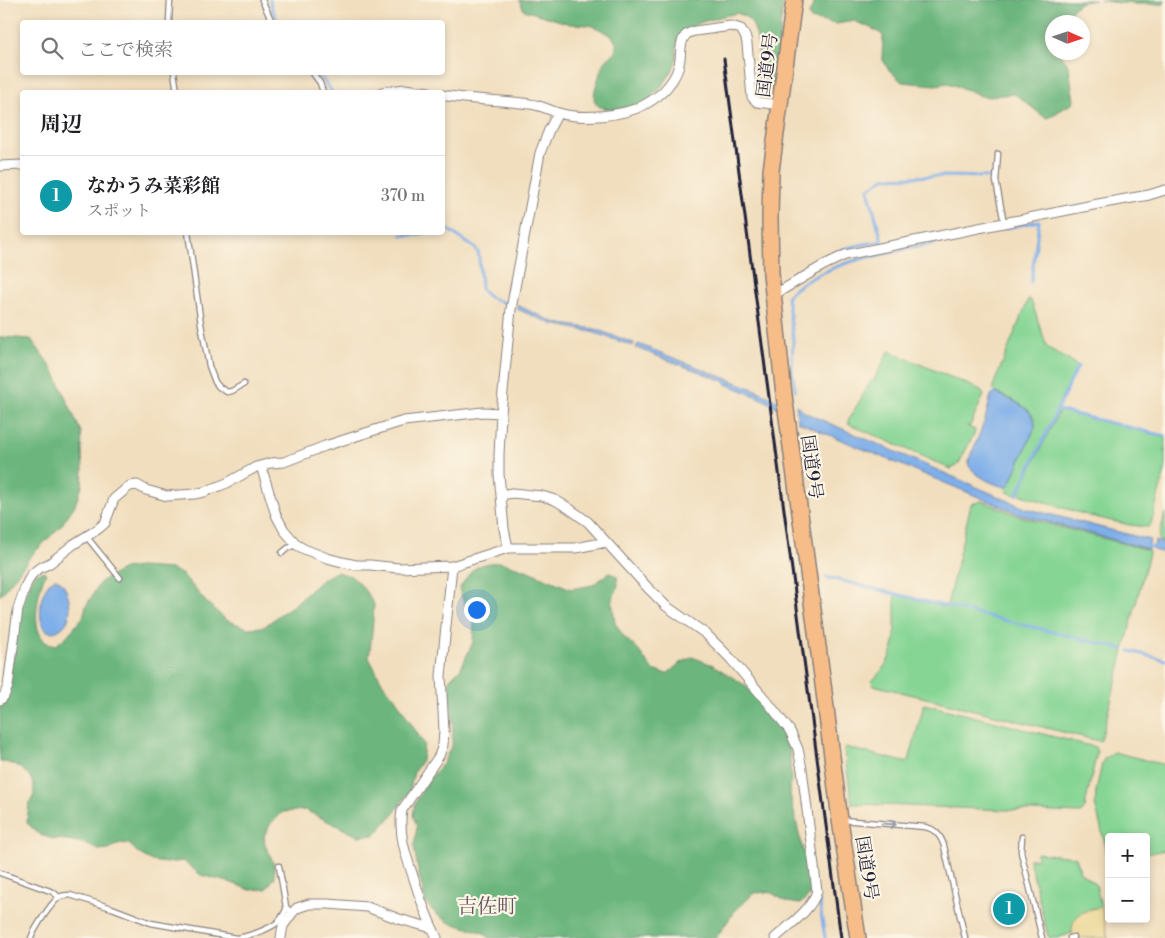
<!DOCTYPE html>
<html lang="ja">
<head>
<meta charset="utf-8">
<style>
	body { margin:0; font-family:"Libre Bodoni","Noto Serif JP",serif; background:#f6f6f6; color:#202124 }
	.controls { position:absolute; right:15px; bottom:15px; display:grid; overflow:hidden; border-radius:5px; box-shadow:0 2px 8px #0003 }
	.controls button { width:45px; height:45px; display:grid; place-items:center; padding:0; border:0; border-bottom:1px solid #e0e0e0; background:#fff; color:#202124; font:25px sans-serif }
	.compass { position:absolute; left:1045px; top:15px; width:45px; height:45px; border-radius:50%; background:#fff; box-shadow:0 2px 8px #0003; rotate:93deg }
	.you { position:absolute; left:476px; top:609px; width:18px; height:18px; margin:-12px; border:4px solid #fff; border-radius:50%; background:#1a73e8; box-shadow:0 0 0 8px #1a73e833 }
	.badge { display:grid; place-items:center; width:32px; height:32px; border-radius:50%; background:#111827; color:#fff; font-size:16px; font-weight:700 }
	.pin { position:absolute; translate:-50% -50%; border:2px solid #fff; box-shadow:0 1px 5px #0006 }
	.list { margin:0; padding:0; list-style:none }
	h2 { display:flex; justify-content:space-between; align-items:center; height:65px; margin:0; padding:0 20px; font-size:21px }
	h2 small { font-size:16px; font-weight:400; color:#757577 }
	.list li { display:grid; grid-template-columns:32px 1fr auto; gap:15px; align-items:center; box-sizing:border-box; height:80px; padding:0 20px; border-top:1px solid #e0e0e0 }
	.list b { display:block; font-size:19px; white-space:nowrap }
	.list p { margin:0; font-size:16px; white-space:nowrap; color:#757577 }
	.list em { font-size:16px; font-style:normal; color:#757577 }
	.icon { flex:none; width:28px; height:28px; fill:none; stroke:currentColor; stroke-width:2; stroke-linecap:round; stroke-linejoin:round }
	.map { position:relative; flex:none; width:1165px; height:938px; overflow:hidden }
	.search { position:absolute; background:#fff; box-shadow:0 2px 8px #0003; left:20px; top:20px; width:425px; height:55px; display:flex; align-items:center; gap:12px; box-sizing:border-box; padding:0 18px; border-radius:5px; color:#757577; font-size:19px }
	.panel { position:absolute; background:#fff; box-shadow:0 2px 8px #0003; left:20px; top:90px; width:425px; height:145px; border-radius:5px }
	.map>svg:first-child { display:block }
</style>
</head>
<body>
<div class="map">
<svg width="1165" height="938" viewBox="0 0 1165 938">
	<rect width="100%" height="100%" fill="#fcf5e5"/>
	<filter id="ink" filterUnits="userSpaceOnUse"><feTurbulence type="fractalNoise" baseFrequency=".02" numOctaves="2"/><feDisplacementMap in="SourceGraphic" scale="10" xChannelSelector="R" yChannelSelector="G"/><feConvolveMatrix kernelMatrix="1 2 1 2 8 2 1 2 1" color-interpolation-filters="sRGB"/></filter>
	<filter id="wash" filterUnits="userSpaceOnUse"><feTurbulence type="fractalNoise" baseFrequency=".0096" numOctaves="4" result="noise"/><feDisplacementMap in="SourceGraphic" scale="20" xChannelSelector="R" yChannelSelector="G"/><feGaussianBlur stdDeviation="1.12" result="paint"/><feColorMatrix in="noise" values="0 0 0 0 0 0 0 0 0 0 0 0 0 0 0 0 0 1.4 0 .05"/><feComposite in="paint" operator="in"/></filter>
	<g filter="url(#wash)">
		<rect width="100%" height="100%" fill="#f1debe"/>
		<!-- green -->
		<path fill="#86d594" stroke="#547c68" d="M 1028,300 L 1031,300 L 1047,347 L 1078,366 L 1016,495 L 1007,492 L 1006,488 L 1010,484 L 1035,427 C 1037,408 1011,400 997,393 L 993,389 L 993,386 Z
			M 889,351 L 981,390 L 984,395 L 970,426 L 967,426 L 975,430 L 975,432 L 958,465 L 951,469 L 849,424 L 848,421 L 871,381 L 876,381 L 874,379 Z
			M 1059,411 L 1165,437 L 1165,471 L 1151,524 L 1148,527 L 1130,525 L 1090,516 L 1022,495 L 1019,493 Z
			M 982,501 L 1022,517 L 1148,550 L 1149,553 L 1101,740 L 1099,741 L 873,685 L 872,681 C 901,653 894,633 895,596 L 898,594 L 943,607 L 947,605 L 971,504 Z
			M 1165,513 L 1165,542 L 1160,541 L 1159,538 Z
			M 924,704 L 1095,747 L 1097,752 L 1086,801 L 1085,808 L 1081,813 L 857,804 L 852,803 L 844,750 L 845,747 L 904,762 L 909,761 Z
			M 1114,752 L 1165,765 L 1165,850 L 1146,854 L 1146,837 L 1109,837 L 1109,860 L 1095,804 L 1096,791 L 1102,764 L 1104,759 Z
			M 1037,853 L 1076,857 L 1080,872 L 1096,885 L 1101,907 C 1084,910 1073,913 1072,933 L 1058,938 L 1050,938 L 1048,936 L 1029,859 L 1037,859 Z"/>
		<!-- forest -->
		<path fill="#6cb67e" stroke="#476c5c" d="M 519,0 L 783,0 L 775,83 C 772,90 768,97 759,93 L 758,89 C 758,72 762,31 748,19 C 746,16 741,15 737,13 C 724,16 689,23 681,34 C 676,41 677,52 676,60 C 674,74 654,98 641,104 C 634,108 620,109 611,109 C 589,108 593,95 598,80 C 600,75 600,69 603,65 C 605,60 612,56 616,51 L 616,43 L 612,36 L 604,31 L 590,25 L 570,24 L 524,10 Z
			M 816,0 L 1096,0 L 1081,2 L 1060,20 L 1059,22 L 1052,22 L 1052,52 L 1060,53 L 1069,67 L 1074,101 L 1072,104 L 1064,108 L 1048,118 L 1043,116 L 1015,94 L 1001,95 L 990,97 L 981,96 L 973,92 L 948,83 L 936,85 L 902,82 L 888,69 L 882,58 L 883,35 L 871,28 L 854,21 L 836,24 L 810,19 L 809,14 Z
			M 1099,0 L 1165,0 L 1164,4 C 1141,4 1123,5 1099,0 Z
			M 0,337 L 31,339 L 54,371 L 81,432 L 83,470 L 82,486 L 75,505 L 61,526 L 31,556 L 0,596 Z
			M 500,562 L 526,570 L 571,589 L 593,585 L 609,573 L 617,576 L 618,585 L 612,601 L 615,623 L 624,637 L 638,650 L 653,670 L 667,674 L 679,664 L 692,657 L 713,665 L 746,686 L 777,721 L 789,741 L 791,776 L 790,794 L 802,847 L 812,880 L 810,895 L 800,904 L 787,902 L 770,892 L 754,893 L 734,912 L 716,938 L 488,938 L 486,934 L 479,931 L 450,923 L 436,914 L 426,903 L 418,871 L 414,846 L 417,827 L 413,815 L 415,804 L 429,778 L 443,764 L 452,744 L 453,726 L 449,680 L 461,668 L 473,642 L 474,622 L 466,608 L 459,589 C 473,568 474,564 500,562 Z
			M 140,567 L 171,569 L 183,575 L 206,602 L 226,620 L 248,628 L 264,627 L 279,615 L 295,604 L 323,579 L 336,572 L 351,576 L 361,585 L 374,604 L 372,633 L 369,658 L 383,684 L 395,698 L 424,744 L 422,760 L 414,772 L 410,790 L 395,812 L 375,835 L 358,836 L 305,810 L 283,812 L 271,823 L 264,836 L 265,845 L 273,862 L 275,877 L 266,889 L 250,890 L 232,883 L 201,875 L 183,861 L 166,863 L 152,861 L 138,853 L 129,844 L 120,843 L 109,849 L 98,850 L 83,843 L 68,840 L 53,839 L 40,835 L 27,823 C 28,817 28,809 29,803 C 31,800 34,797 34,793 C 35,774 17,762 0,762 L 0,706 L 6,695 L 20,609 L 34,574 L 44,571 L 46,573 C 39,586 33,618 39,632 C 40,635 43,639 45,642 L 56,645 L 67,636 L 83,617 L 86,606 L 101,581 L 124,569 Z"/>
		<!-- sand -->
		<path fill="#eeda9e" stroke="#887e6c" d="M 1101,907 L 1108,938 L 1073,938 C 1068,916 1083,910 1101,907 Z"/>
		<!-- water -->
		<path fill="#7eafe9" stroke="#506892" d="M 517,305 L 556,323 L 595,329 L 634,343 L 633,346 L 592,332 L 552,324 L 517,309 Z
			M 638,344 L 756,390 L 776,400 L 783,401 L 785,412 C 767,400 746,392 726,384 L 726,382 L 636,348 Z
			M 993,393 L 996,393 C 1010,400 1037,409 1035,427 L 1010,484 L 1007,487 C 995,486 971,474 968,463 L 985,420 L 991,395 Z
			M 796,405 L 806,413 L 1025,508 L 1150,540 L 1148,549 L 1022,515 L 798,422 Z
			M 1155,541 L 1165,544 L 1165,553 L 1153,550 Z
			M 55,578 C 62,581 65,586 67,593 C 70,600 71,613 68,620 C 63,631 47,638 42,624 C 40,618 40,611 41,604 C 42,594 46,584 55,578 Z"/>
		<g fill="none" stroke-linecap="round" stroke-linejoin="round">
			<!-- stream -->
			<path stroke="#7eafe9" stroke-width="3" d="M 270,0 C 271,9 274,15 279,22
				M 317,72 L 332,92
				M 442,228 L 447,229 L 475,248 L 478,252 L 479,258 L 481,288 C 486,298 496,300 505,303
				M 402,235 L 419,235 L 426,232
				M 789,276 C 805,266 829,254 847,248 C 858,245 870,243 882,241 L 868,189 L 884,178 L 939,176 L 993,177
				M 795,390 L 792,370 L 793,337 L 787,297 C 800,279 843,263 865,258 L 1039,221 L 1031,282
				M 1058,410 L 1165,436
				M 1017,495 L 1078,366
				M 1147,546 L 1165,550
				M 826,577 L 1123,649
				M 1130,651 L 1165,660
				M 819,900 L 825,938"/>
		</g>
	</g>
	<g filter="url(#ink)">
		<g fill="none" stroke-linecap="round" stroke-linejoin="round">
			<defs>
				<path id="service" d="M 262,0 L 272,22
					M 169,22 L 170,0
					M 174,72 L 177,92
					M 312,72 L 320,83 L 323,92
					M 998,154 L 996,181 L 1004,223
					M 188,232 L 201,324 L 209,366 L 215,382 L 219,387 L 227,392 L 232,391 L 244,384
					M 86,536 L 120,578
					M 282,553 L 288,548 L 296,545
					M 842,820 L 925,827 C 936,829 941,836 944,846 L 965,938
					M 1022,837 L 1021,852 L 1042,938
					M 279,866 L 286,907 L 288,909
					M 0,873 L 53,892 L 59,897
					M 31,938 C 35,928 50,905 58,898 C 62,895 65,895 70,895 L 112,908 L 151,923 L 236,938 C 247,937 270,929 278,922 C 282,918 284,913 287,908
					M 1070,938 L 1073,937"/>
				<path id="minor" d="M 382,92 L 405,89 L 429,92
					M 442,95 C 471,100 501,100 530,104 C 540,105 549,110 559,113 C 582,120 623,116 644,105 C 653,100 662,94 668,86 C 675,78 679,69 680,59 C 681,51 680,42 685,36 C 687,33 691,32 695,31 L 731,26 L 741,29 L 746,38 L 747,44 L 752,97 L 757,102 L 780,105
					M 0,166 L 22,165
					M 772,296 L 824,265 L 845,255 L 1098,204 L 1149,195 L 1165,190
					M 261,466 L 276,515 L 284,530 L 291,538 L 297,545 L 304,549 L 327,558 L 342,562 L 356,565 L 370,565 L 398,568 L 452,566 L 508,548 L 576,548 L 606,542
					M 501,495 L 512,493 L 542,496 L 555,500 L 567,507 L 588,522 L 648,588 L 666,606 L 706,634 L 730,658 L 770,705 L 790,731 L 798,749 L 802,769 L 817,891 C 811,911 789,925 775,938
					M 508,548 L 504,529 L 499,474 L 499,455 L 501,413 L 511,309 L 540,153 L 549,130 L 558,113
					M 0,700 L 4,696 L 8,686 L 18,609 L 26,585 L 31,575 L 38,569 L 50,563 L 74,544 L 98,529 L 105,523 L 114,499 L 127,488 L 130,486 L 137,485 L 146,490 L 167,496 L 194,494 L 204,492 L 227,483 L 256,467 L 271,463 L 284,462 L 325,446 L 397,423 L 404,421 L 483,412 L 501,413
					M 281,938 L 282,931 L 283,926 L 293,912 L 297,908 L 309,904 L 328,904 L 367,907 L 399,919 L 432,928
					M 437,938 C 428,919 420,899 414,879 C 406,856 398,834 402,810 L 439,756 L 443,745 L 444,730 L 441,676 L 452,566"/>
				<path id="trunk" d="M 794,0 L 771,171 L 770,219 L 771,274 L 784,395 L 822,676 L 840,820 L 858,938"/>
			</defs>
			<!-- service casing -->
			<use href="#service" stroke="#8a807c" stroke-width="7"/>
			<!-- minor casing -->
			<use href="#minor" stroke="#8a807c" stroke-width="11"/>
			<!-- trunk casing -->
			<use href="#trunk" stroke="#8a807c" stroke-width="18"/>
			<!-- service -->
			<use href="#service" stroke="#fff" stroke-width="4.5"/>
			<!-- minor -->
			<use href="#minor" stroke="#fff" stroke-width="9"/>
			<!-- trunk -->
			<use href="#trunk" stroke="#f7bd88" stroke-width="15"/>
			<!-- rail -->
			<path stroke="#22223b" stroke-width="3" d="M 724,59 L 841,938"/>
		</g>
		<!-- one-way arrows -->
		<defs><path id="oneway-shaft" d="M-6 0H5M1.5-3L5.5 0L1.5 3" fill="none" stroke-width="1.6" stroke-linecap="round" stroke-linejoin="round" transform="scale(1.25)"/></defs>
		<use stroke="#9c9ca7" href="#oneway-shaft" transform="translate(889 824) rotate(4)"/>
	</g>
	<g text-anchor="middle" stroke-width="4.5" stroke-linejoin="round" paint-order="stroke">
		<!-- street labels -->
		<g font-size="18" fill="#22223b" stroke="#fcf5e5">
			<text transform="translate(767 65) rotate(-83)" y="6">国道9号</text>
			<text transform="translate(812 467) rotate(82)" y="6">国道9号</text>
			<text transform="translate(867 868) rotate(81)" y="6">国道9号</text>
		</g>
		<!-- quarter labels -->
		<g font-size="20" fill="#635260" stroke="#fcf5e5">
			<text x="487" y="913">吉佐町</text>
		</g>
	</g>
</svg>
<div class="controls">
<button>+</button>
<button>−</button>
</div>
<svg class="compass" viewBox="-18 -18 36 36"><path d="M0-13l5 13h-10z" fill="#e53935"/><path d="M0 13l5-13h-10z" fill="#757577"/></svg>
<div class="you"></div>
<div class="pin badge" style="left:1009px;top:909px;background:#0f9aa8">1</div>
<div class="search"><svg class="icon" aria-label="search" viewBox="0 0 24 24"><circle cx="10" cy="10" r="6"/><path d="M15 15l6 6"/></svg>ここで検索</div>
<section class="panel">
<h2>周辺<small></small></h2>
<ul class="list">
<li><span class="badge" style="background:#0f9aa8">1</span><div><b>なかうみ菜彩館</b><p>スポット</p></div><em>370 m</em></li>
</ul>
</section>
</div>
</body>
</html>
